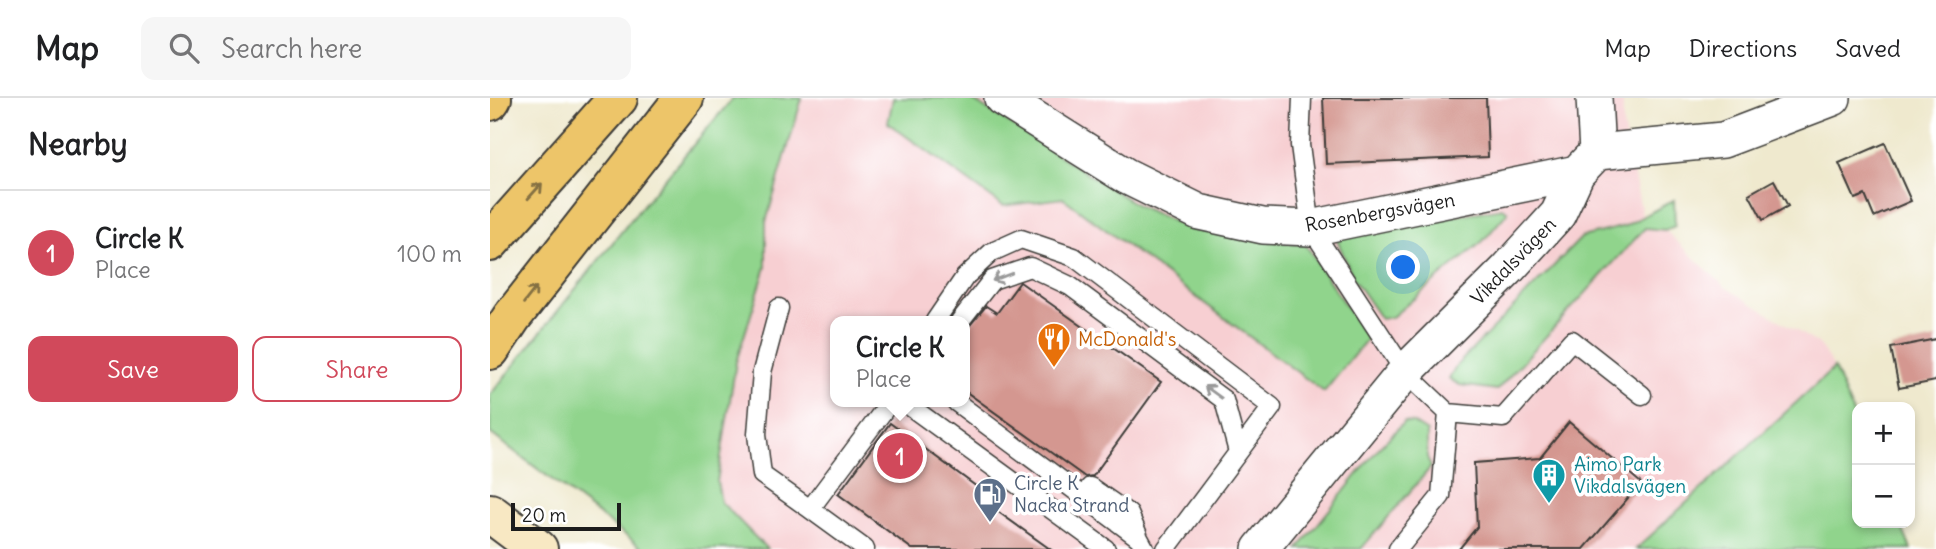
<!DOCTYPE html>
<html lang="en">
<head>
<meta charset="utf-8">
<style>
	body { margin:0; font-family:Delius,sans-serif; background:#f6f6f6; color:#202124 }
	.controls { position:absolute; right:21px; bottom:21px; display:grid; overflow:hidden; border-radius:14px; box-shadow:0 4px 10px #0003 }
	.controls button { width:63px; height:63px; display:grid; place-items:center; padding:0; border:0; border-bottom:2px solid #e0e0e0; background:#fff; color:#202124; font:35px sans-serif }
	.scale { position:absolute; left:21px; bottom:18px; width:110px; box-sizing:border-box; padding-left:7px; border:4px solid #1c1c1c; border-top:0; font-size:19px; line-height:24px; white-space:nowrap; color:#1c1c1c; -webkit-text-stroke:5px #fff; paint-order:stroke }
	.you { position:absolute; left:914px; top:170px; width:24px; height:24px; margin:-18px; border:5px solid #fff; border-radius:50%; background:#1a73e8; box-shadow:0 0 0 10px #1a73e833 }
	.badge { display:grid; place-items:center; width:46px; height:46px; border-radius:50%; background:#d1495b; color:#fff; font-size:23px; font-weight:700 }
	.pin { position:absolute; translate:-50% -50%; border:4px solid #fff; box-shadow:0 2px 7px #0006 }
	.popup { position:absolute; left:340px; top:218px; width:140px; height:91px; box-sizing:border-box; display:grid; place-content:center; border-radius:14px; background:#fff; filter:drop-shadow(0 2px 5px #0005); font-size:23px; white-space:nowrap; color:#757577 }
	.popup b { font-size:26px; color:#202124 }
	.popup::after { content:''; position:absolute; left:50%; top:100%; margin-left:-14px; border:14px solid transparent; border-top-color:#fff }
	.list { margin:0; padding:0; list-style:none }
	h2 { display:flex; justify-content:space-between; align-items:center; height:91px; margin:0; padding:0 28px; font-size:30px }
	h2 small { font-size:23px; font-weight:400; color:#757577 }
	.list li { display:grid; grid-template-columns:46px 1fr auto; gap:21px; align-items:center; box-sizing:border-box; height:126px; padding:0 28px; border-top:2px solid #e0e0e0 }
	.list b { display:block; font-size:26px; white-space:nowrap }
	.list p { margin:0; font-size:23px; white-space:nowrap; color:#757577 }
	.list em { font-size:23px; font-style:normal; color:#757577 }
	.actions { display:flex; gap:14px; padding:21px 28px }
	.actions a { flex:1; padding:16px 0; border:2px solid #d1495b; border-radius:14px; text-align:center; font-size:24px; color:#d1495b }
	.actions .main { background:#d1495b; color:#fff }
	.icon { flex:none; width:38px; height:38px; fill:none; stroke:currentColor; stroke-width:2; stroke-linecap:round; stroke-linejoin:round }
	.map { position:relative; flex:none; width:1446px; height:451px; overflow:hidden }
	header { display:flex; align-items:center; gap:42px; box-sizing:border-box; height:98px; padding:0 35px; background:#fff; border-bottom:2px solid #e0e0e0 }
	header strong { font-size:33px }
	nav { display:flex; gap:38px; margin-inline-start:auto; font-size:24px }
	.search { width:490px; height:63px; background:#f6f6f6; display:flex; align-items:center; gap:18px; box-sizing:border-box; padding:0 24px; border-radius:14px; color:#757577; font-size:26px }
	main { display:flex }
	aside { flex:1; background:#fff }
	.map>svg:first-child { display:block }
</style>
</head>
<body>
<header>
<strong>Map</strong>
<div class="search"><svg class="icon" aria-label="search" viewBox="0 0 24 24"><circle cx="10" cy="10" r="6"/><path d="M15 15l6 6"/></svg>Search here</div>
<nav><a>Map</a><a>Directions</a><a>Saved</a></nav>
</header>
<main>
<aside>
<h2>Nearby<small></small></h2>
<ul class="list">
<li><span class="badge">1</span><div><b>Circle K</b><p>Place</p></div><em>100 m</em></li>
</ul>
<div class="actions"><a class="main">Save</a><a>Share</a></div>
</aside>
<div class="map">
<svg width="1446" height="451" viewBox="0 0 1446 451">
	<rect width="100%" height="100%" fill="#fff"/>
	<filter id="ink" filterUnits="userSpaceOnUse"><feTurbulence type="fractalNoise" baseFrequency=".0143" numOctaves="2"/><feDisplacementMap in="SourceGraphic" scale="14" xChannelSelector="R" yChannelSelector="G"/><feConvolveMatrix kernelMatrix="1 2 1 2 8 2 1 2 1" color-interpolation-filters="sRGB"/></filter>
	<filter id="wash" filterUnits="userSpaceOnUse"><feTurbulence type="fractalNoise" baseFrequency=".00686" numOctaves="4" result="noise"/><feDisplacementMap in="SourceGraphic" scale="28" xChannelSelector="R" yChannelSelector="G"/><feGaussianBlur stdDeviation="1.57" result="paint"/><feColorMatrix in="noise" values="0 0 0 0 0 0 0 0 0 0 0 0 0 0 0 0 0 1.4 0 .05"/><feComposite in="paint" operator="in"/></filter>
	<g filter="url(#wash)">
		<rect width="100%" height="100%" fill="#efe9ce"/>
		<!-- built -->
		<path fill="#f7cfd2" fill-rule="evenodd" d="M 312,0 L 1133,0 L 1133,27 L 1155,130 L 1175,132 L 1235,189 L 1330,247 L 1344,270 L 1146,451 L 277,451 L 231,404 L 227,385 L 246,264 L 276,169 L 276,124 ZM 345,223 L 475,223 L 475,304 L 345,304 Z"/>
		<!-- green -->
		<path fill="#90d48c" stroke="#567854" stroke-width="2" d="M 243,0 L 312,0 L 276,124 L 276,169 L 246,264 L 227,384 L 231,404 L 277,451 L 154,451 L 0,335 L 0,297 L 161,97 Z
			M 403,0 L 479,0 L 647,107 L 702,132 L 816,147 L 877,241 L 834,294 L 573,100 L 513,108 L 398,25 Z
			M 1184,102 L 1185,128 L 1175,132 L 1155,130 L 1007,292 L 970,287 L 959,281 L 967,267 L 1092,139 L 1135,128 Z
			M 1013,110 L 1018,114 L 993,143 L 902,219 L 891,221 L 864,182 L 845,137 Z
			M 1344,270 L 1367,325 L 1367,425 L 1410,425 L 1421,451 L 1146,451 Z
			M 914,324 L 923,325 L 937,334 L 937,359 L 941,369 L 871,451 L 808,451 L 888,351 Z"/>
		<g id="blocks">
			<!-- building -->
			<path fill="#d49790" d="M 833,0 L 996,0 L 998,59 L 836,66 Z
				M 1395,45 L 1421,103 L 1384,119 L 1375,97 L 1365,101 L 1349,65 Z
				M 1284,82 L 1298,108 L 1273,122 L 1259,96 Z
				M 530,184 L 671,284 L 603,378 L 595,379 L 475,293 L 475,233 L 496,208 L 507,215 Z
				M 1446,241 L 1446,283 L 1409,290 L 1401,250 Z
				M 1079,324 L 1151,385 L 1094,451 L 969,451 L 987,429 L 984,365 L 1050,360 Z
				M 400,325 L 491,392 L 486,398 L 560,451 L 422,451 L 348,396 Z"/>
		</g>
	</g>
	<g filter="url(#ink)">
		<use href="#blocks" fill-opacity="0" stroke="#3c3b37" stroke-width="2"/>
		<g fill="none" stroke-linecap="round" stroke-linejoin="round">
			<defs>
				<path id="lane" d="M 812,0 L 810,47 L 821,130 L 915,274 L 958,315
					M 289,210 L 272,274 L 267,336 L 272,377 L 320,411
					M 445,223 L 475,179 L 502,154 L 531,141 L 584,159 L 782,309 L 676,451
					M 470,223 L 502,182 L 540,169 L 580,188 L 734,302 L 748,354
					M 414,304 L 616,451
					M 466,304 L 649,440 L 655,451
					M 600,389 L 639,416 L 648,437
					M 375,451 L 320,411 L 400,304
					M 908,451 L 951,398 L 958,315 L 1013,320 L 1082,242 L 1152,297"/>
				<path id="street" d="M 512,0 L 636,78 L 709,114 L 773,128 L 821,130 L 1087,75
					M 1104,0 L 1107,54
					M 770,451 L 915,274 L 1017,172 L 1068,116 L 1087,75 L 1107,54 L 1233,42 L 1343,0"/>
				<path id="secondary" d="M 0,415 L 48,451"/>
				<path id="highway" d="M 0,3 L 2,0
					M 0,144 L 128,0
					M 0,252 L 22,219 L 194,0"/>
			</defs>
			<!-- lane casing -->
			<use href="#lane" stroke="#3c3b37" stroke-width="21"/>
			<!-- street casing -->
			<use href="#street" stroke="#3c3b37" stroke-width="38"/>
			<!-- secondary casing -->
			<use href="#secondary" stroke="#3c3b37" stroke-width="42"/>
			<!-- highway casing -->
			<use href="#highway" stroke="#3c3b37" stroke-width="42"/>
			<!-- lane -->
			<use href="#lane" stroke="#fff" stroke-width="18"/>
			<!-- street -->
			<use href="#street" stroke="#fff" stroke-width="35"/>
			<!-- secondary -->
			<use href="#secondary" stroke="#f8e8c3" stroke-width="38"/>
			<!-- highway -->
			<use href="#highway" stroke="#edc569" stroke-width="38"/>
		</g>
		<!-- one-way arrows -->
		<defs><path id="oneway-shaft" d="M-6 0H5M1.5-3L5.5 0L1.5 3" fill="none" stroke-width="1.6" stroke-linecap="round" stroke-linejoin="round" transform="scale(1.75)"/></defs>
		<g stroke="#847042">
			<use href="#oneway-shaft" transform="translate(45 93) rotate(-48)"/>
			<use href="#oneway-shaft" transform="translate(40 197) rotate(-52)"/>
		</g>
		<g stroke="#999">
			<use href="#oneway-shaft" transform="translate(512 179) rotate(159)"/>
			<use href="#oneway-shaft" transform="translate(723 294) rotate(-144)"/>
		</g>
	</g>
	<!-- icons -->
	<defs>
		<symbol id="restaurant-pin" viewBox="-11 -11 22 30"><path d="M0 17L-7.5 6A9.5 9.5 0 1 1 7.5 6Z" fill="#e8710a" stroke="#fff"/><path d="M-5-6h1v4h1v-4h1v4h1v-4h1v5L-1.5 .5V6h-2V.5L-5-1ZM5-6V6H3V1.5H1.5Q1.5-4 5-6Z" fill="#fff"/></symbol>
		<symbol id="building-pin" viewBox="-11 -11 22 30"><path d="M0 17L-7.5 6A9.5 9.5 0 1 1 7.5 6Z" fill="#0f9aa8" stroke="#fff"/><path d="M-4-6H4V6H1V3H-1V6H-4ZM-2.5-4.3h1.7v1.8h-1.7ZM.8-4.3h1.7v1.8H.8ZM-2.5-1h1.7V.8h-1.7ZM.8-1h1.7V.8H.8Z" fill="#fff"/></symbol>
		<symbol id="fuel-pin" viewBox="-11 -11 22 30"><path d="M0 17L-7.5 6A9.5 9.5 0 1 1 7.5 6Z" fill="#5c6f8a" stroke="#fff"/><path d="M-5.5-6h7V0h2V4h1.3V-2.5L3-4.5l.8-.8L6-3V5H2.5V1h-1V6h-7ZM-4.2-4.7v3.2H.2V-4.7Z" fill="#fff"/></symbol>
	</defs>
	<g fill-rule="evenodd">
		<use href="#restaurant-pin" x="545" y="222" width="38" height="52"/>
		<use href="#building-pin" x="1040" y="358" width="38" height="52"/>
		<use href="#fuel-pin" x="481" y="377" width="38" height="52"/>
	</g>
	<g text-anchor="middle" stroke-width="7" stroke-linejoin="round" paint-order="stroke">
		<!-- street labels -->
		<g font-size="19" fill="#1c1c1c" stroke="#fff">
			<text transform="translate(890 114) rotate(-10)" y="7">Rosenbergsvägen</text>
			<text transform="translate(1023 163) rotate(-46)" y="7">Vikdalsvägen</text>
		</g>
		<!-- food labels -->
		<g font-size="19" fill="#c56008" stroke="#fff" text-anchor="start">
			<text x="588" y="248">McDonald's</text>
		</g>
		<!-- culture labels -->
		<g font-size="19" fill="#0d838f" stroke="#fff" text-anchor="start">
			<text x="1084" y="373">Aimo Park<tspan x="1084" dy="22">Vikdalsvägen</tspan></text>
		</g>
		<!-- service labels -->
		<g font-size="19" fill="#4e5e75" stroke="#fff" text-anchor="start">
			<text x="524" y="392">Circle K<tspan x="524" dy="22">Nacka Strand</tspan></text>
		</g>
	</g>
</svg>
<div class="controls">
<button>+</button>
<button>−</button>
</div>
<div class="scale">20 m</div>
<div class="you"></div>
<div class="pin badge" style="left:410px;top:358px">1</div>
<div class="popup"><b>Circle K</b>Place</div>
</div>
</main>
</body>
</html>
